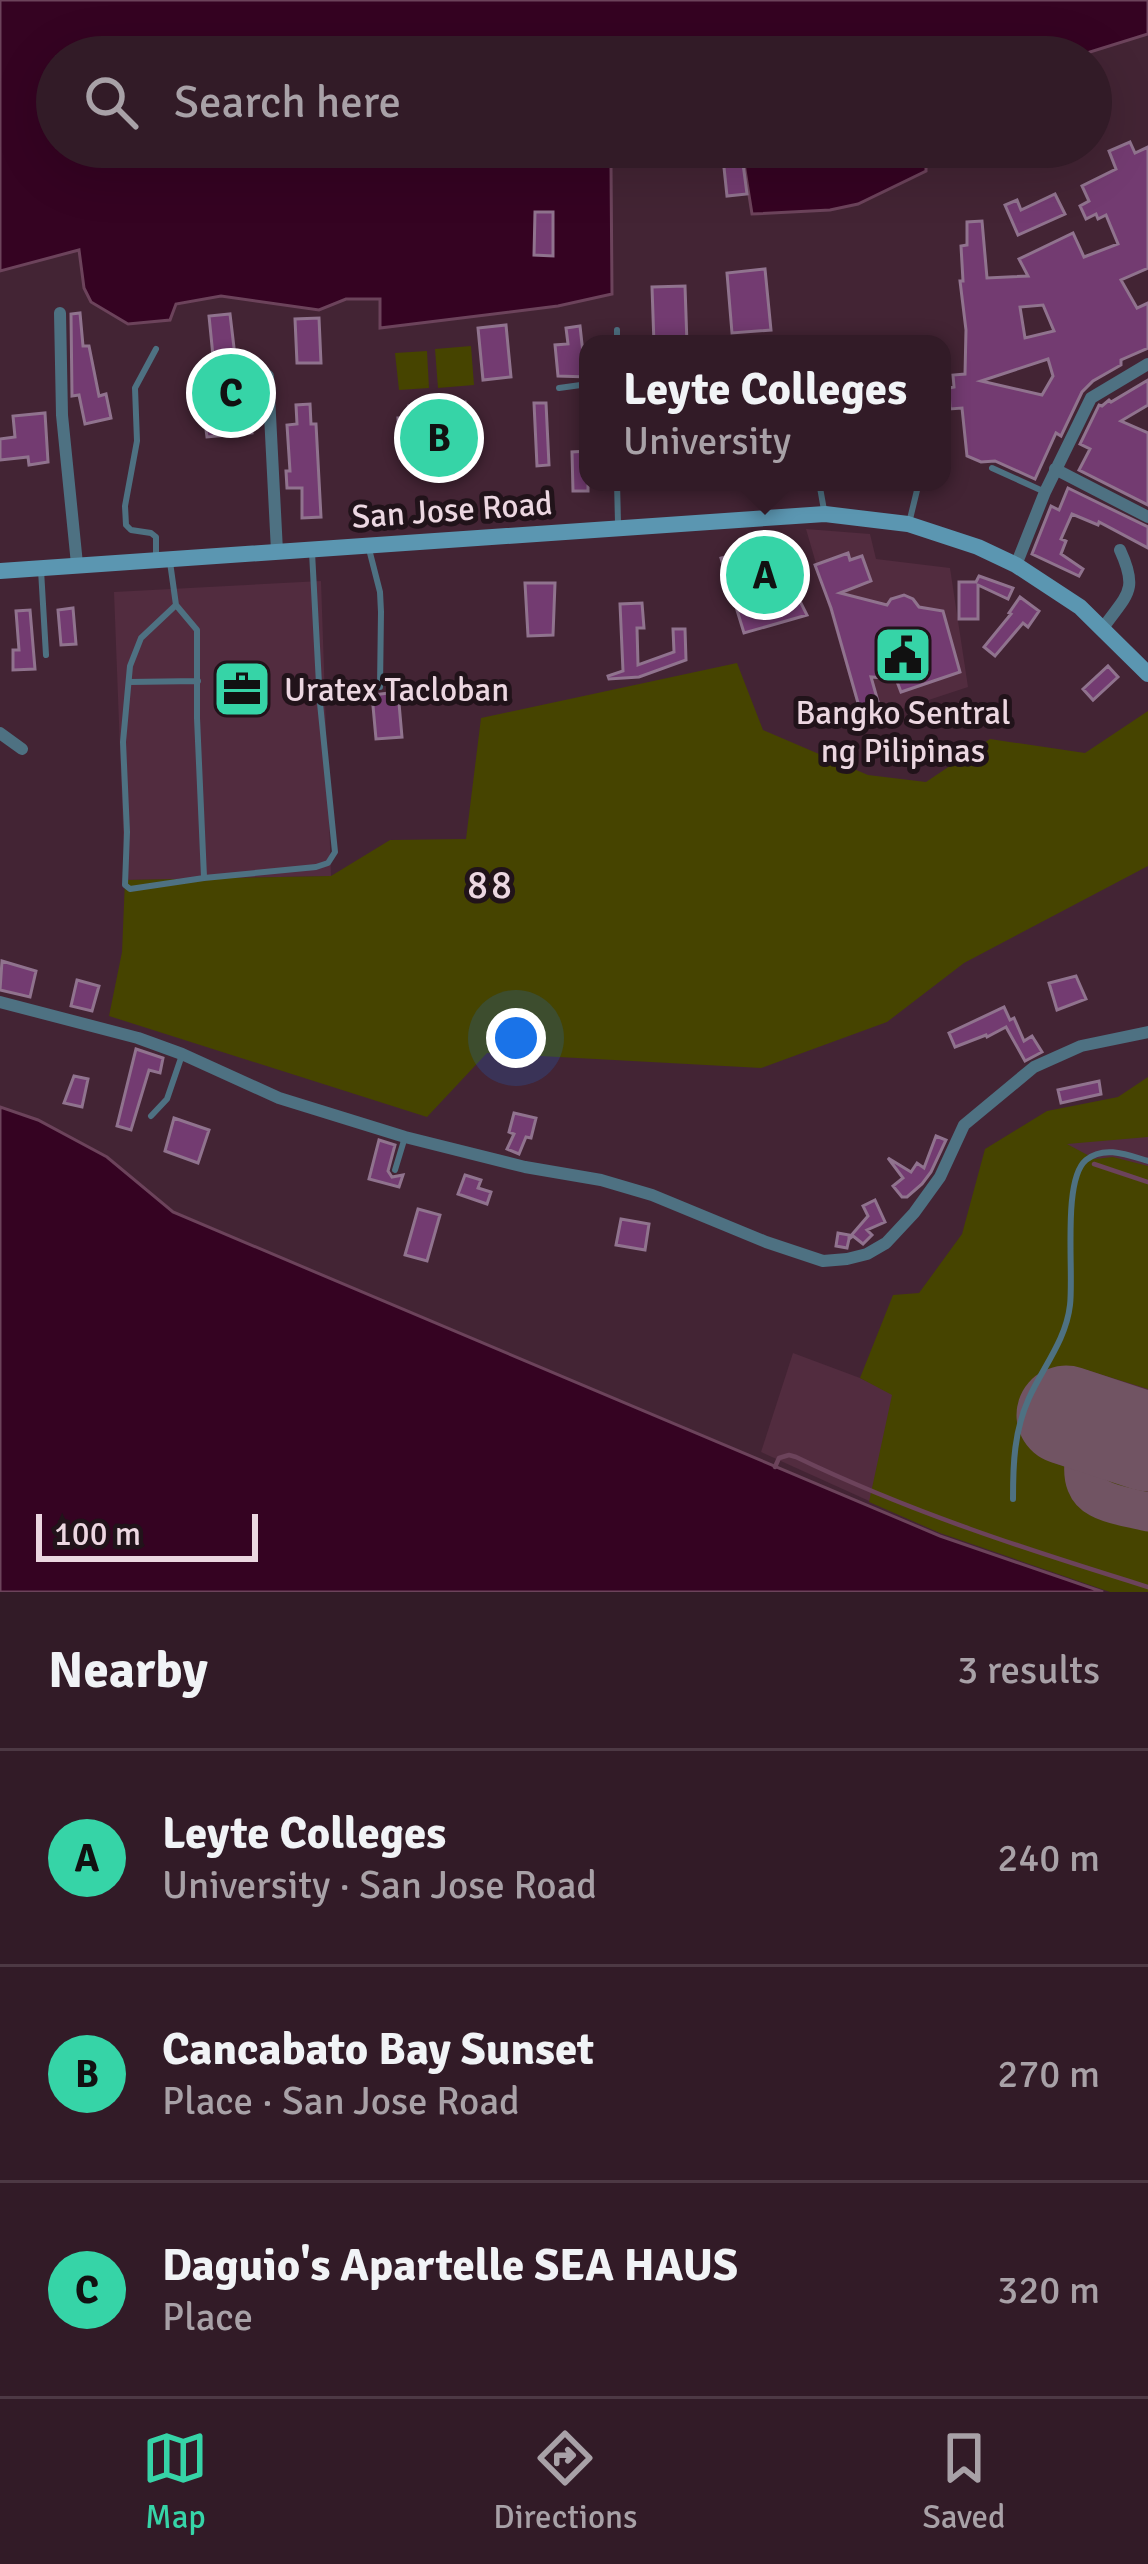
<!DOCTYPE html>
<html lang="en">
<head>
<meta charset="utf-8">
<style>
	body { margin:0; font-family:Signika,sans-serif; background:#3d2833; color:#f1f3f6 }
	.scale { position:absolute; left:36px; bottom:30px; width:222px; box-sizing:border-box; padding-left:12px; border:6px solid #ecd7e1; border-top:0; font-size:33px; line-height:42px; white-space:nowrap; color:#ecd7e1; -webkit-text-stroke:9px #21131a; paint-order:stroke }
	.you { position:absolute; left:516px; top:1038px; width:42px; height:42px; margin:-30px; border:9px solid #fff; border-radius:50%; background:#1a73e8; box-shadow:0 0 0 18px #1a73e833 }
	.badge { display:grid; place-items:center; width:78px; height:78px; border-radius:50%; background:#36d4a7; color:#111; font-size:39px; font-weight:700 }
	.pin { position:absolute; translate:-50% -50%; border:6px solid #fff; box-shadow:0 3px 12px #0006 }
	.popup { position:absolute; left:579px; top:335px; width:372px; height:156px; box-sizing:border-box; display:grid; place-content:center; border-radius:24px; background:#321b27; filter:drop-shadow(0 3px 9px #0005); font-size:39px; white-space:nowrap; color:#a8a1a7 }
	.popup b { font-size:45px; color:#f1f3f6 }
	.popup::after { content:''; position:absolute; left:50%; top:100%; margin-left:-24px; border:24px solid transparent; border-top-color:#321b27 }
	.list { margin:0; padding:0; list-style:none }
	h2 { display:flex; justify-content:space-between; align-items:center; height:156px; margin:0; padding:0 48px; font-size:51px }
	h2 small { font-size:39px; font-weight:400; color:#a8a1a7 }
	.list li { display:grid; grid-template-columns:78px 1fr auto; gap:36px; align-items:center; box-sizing:border-box; height:216px; padding:0 48px; border-top:3px solid #4d3944 }
	.list b { display:block; font-size:45px; white-space:nowrap }
	.list p { margin:0; font-size:39px; white-space:nowrap; color:#a8a1a7 }
	.list em { font-size:39px; font-style:normal; color:#a8a1a7 }
	.icon { flex:none; width:66px; height:66px; fill:none; stroke:currentColor; stroke-width:2; stroke-linecap:round; stroke-linejoin:round }
	.map { position:relative; flex:none; width:1148px; height:1592px; overflow:hidden }
	.search { position:absolute; background:#321b27; box-shadow:0 12px 48px #0002; left:36px; right:36px; top:36px; height:132px; display:flex; align-items:center; gap:30px; box-sizing:border-box; padding:0 42px; border-radius:66px; color:#a8a1a7; font-size:45px }
	.sheet { height:804px; background:#321b27 }
	nav { display:flex; justify-content:space-around; align-items:center; box-sizing:border-box; height:168px; border-top:3px solid #4d3944; background:#321b27; font-size:33px; color:#a8a1a7 }
	nav a { display:grid; justify-items:center; gap:6px }
	nav .on { color:#36d4a7 }
	.map>svg:first-child { display:block }
</style>
</head>
<body>
<div class="map">
<svg width="1148" height="1592" viewBox="0 0 1148 1592">
	<rect width="100%" height="100%" fill="#432434"/>
	<!-- built -->
	<path fill="#522c3f" d="M 806,529 L 870,534 L 876,559 L 950,568 L 968,687 L 862,722 Z
		M 321,581 L 331,876 L 125,880 L 114,592 Z
		M 1125,1137 L 1148,1137 L 1148,1592 L 940,1533 L 761,1452 L 793,1353 L 860,1378 L 893,1394 L 1065,1143 Z"/>
	<!-- green -->
	<path fill="#464400" d="M 471,346 L 474,385 L 438,388 L 435,349 Z
		M 427,351 L 429,388 L 399,390 L 395,353 Z
		M 737,663 L 763,730 L 868,775 L 926,782 L 990,739 L 1085,753 L 1148,711 L 1148,866 L 964,963 L 887,1022 L 761,1068 L 487,1053 L 427,1117 L 109,1016 L 122,952 L 125,880 L 331,876 L 390,840 L 466,839 L 481,718 Z
		M 1148,1077 L 1148,1137 L 1067,1144 L 1095,1159 L 1113,1157 L 1148,1166 L 1148,1389 L 1080,1368 L 1051,1462 L 1148,1492 L 1148,1592 L 1110,1592 L 940,1533 L 869,1502 L 892,1395 L 860,1378 L 893,1295 L 919,1293 L 962,1234 L 985,1149 L 1047,1111 L 1118,1097 Z"/>
	<!-- water -->
	<path fill="#350322" stroke="#6c435b" stroke-width="3" d="M 0,0 L 1148,0 L 1148,34 L 1074,57 L 57,57 L 57,147 L 552,147 L 560,151 L 608,159 L 611,166 L 612,294 L 558,306 L 380,328 L 380,299 L 346,299 L 319,310 L 221,296 L 176,304 L 170,320 L 128,324 L 91,302 L 84,288 L 79,250 L 0,271 Z
		M 686,147 L 926,147 L 926,171 L 858,204 L 830,210 L 752,214 L 742,151 Z
		M 0,1107 L 38,1120 L 107,1157 L 173,1212 L 940,1536 L 1103,1592 L 0,1592 Z"/>
	<g fill="none" stroke-linecap="round" stroke-linejoin="round">
		<!-- stream -->
		<path stroke="#6c435b" stroke-width="4.5" d="M 1094,1164 L 1148,1182
			M 775,1467 L 779,1458 L 789,1455 L 796,1457 C 910,1512 1028,1550 1148,1587"/>
		<!-- taxiway -->
		<path stroke="#715463" stroke-width="39" d="M 1148,1412 L 1126,1411 L 1095,1425 C 1086,1445 1073,1485 1099,1498 C 1113,1506 1133,1508 1148,1512"/>
		<!-- runway -->
		<path stroke="#715463" stroke-width="99" d="M 1066,1415 L 1148,1442"/>
	</g>
	<!-- building -->
	<path fill="#733b71" stroke="#90738e" stroke-width="3" fill-rule="evenodd" d="M 1130,142 L 1135,153 L 1148,147 L 1148,268 L 1121,280 L 1137,308 L 1148,303 L 1148,348 L 1121,360 L 1121,365 L 1093,381 L 1082,392 L 1061,436 L 1056,433 L 1035,479 L 995,461 L 981,462 L 967,456 L 962,408 L 950,409 L 949,388 L 954,387 L 953,375 L 965,374 L 966,330 L 960,281 L 963,281 L 961,246 L 967,245 L 967,222 L 982,221 L 987,278 L 1028,276 L 1019,259 L 1073,233 L 1084,257 L 1118,244 L 1106,215 L 1098,219 L 1096,214 L 1086,219 L 1080,206 L 1089,201 L 1082,186 L 1116,169 L 1109,151 ZM 1043,305 L 1054,331 L 1025,338 L 1020,307 ZM 1048,359 L 1053,376 L 1042,395 L 981,381 Z
		M 742,156 L 747,194 L 727,196 L 723,158 Z
		M 1055,194 L 1065,214 L 1018,235 L 1005,205 L 1017,200 L 1021,210 Z
		M 535,212 L 553,212 L 553,256 L 534,255 Z
		M 765,269 L 771,330 L 732,333 L 727,273 Z
		M 685,286 L 687,344 L 654,344 L 652,287 Z
		M 80,313 L 83,346 L 89,346 L 99,396 L 106,394 L 111,418 L 85,424 L 79,395 L 72,396 L 71,314 Z
		M 230,314 L 235,356 L 213,356 L 209,316 Z
		M 319,318 L 321,363 L 297,363 L 295,319 Z
		M 506,325 L 511,377 L 483,380 L 478,328 Z
		M 580,326 L 583,353 L 588,352 L 588,377 L 558,376 L 555,345 L 568,344 L 566,328 Z
		M 1148,380 L 1148,405 L 1121,421 L 1148,433 L 1148,505 L 1079,470 L 1090,449 L 1080,444 L 1099,405 L 1102,406 L 1109,400 L 1111,402 Z
		M 252,382 L 253,401 L 249,401 L 252,433 L 207,437 L 205,422 L 211,421 L 210,384 Z
		M 465,402 L 469,458 L 412,462 L 412,458 L 400,458 L 398,418 L 409,418 L 409,406 Z
		M 534,403 L 546,403 L 549,465 L 537,466 Z
		M 310,404 L 311,424 L 316,424 L 321,517 L 302,518 L 302,488 L 287,488 L 286,471 L 290,471 L 287,425 L 297,424 L 296,405 Z
		M 45,413 L 48,462 L 29,465 L 28,457 L 0,460 L 0,439 L 15,437 L 13,416 Z
		M 588,451 L 588,491 L 573,491 L 572,452 Z
		M 1068,488 L 1148,527 L 1148,548 L 1099,522 L 1098,525 L 1072,514 L 1061,539 L 1066,541 L 1061,554 L 1083,569 L 1079,576 L 1032,554 L 1051,506 L 1059,510 Z
		M 772,546 L 807,615 L 744,633 L 721,558 Z
		M 848,553 L 850,560 L 862,556 L 871,581 L 840,593 L 887,605 L 891,599 L 904,595 L 913,599 L 919,607 L 943,611 L 960,672 L 901,692 L 896,679 L 871,677 L 881,712 L 862,717 L 831,608 L 815,565 Z
		M 979,576 L 1013,588 L 1008,599 L 978,585 L 978,619 L 959,619 L 959,582 L 976,582 Z
		M 525,583 L 555,583 L 553,635 L 528,636 Z
		M 1020,597 L 1039,611 L 1028,627 L 1023,623 L 995,656 L 984,647 L 1011,614 L 1009,613 Z
		M 642,603 L 644,628 L 637,628 L 638,665 L 674,652 L 673,629 L 685,629 L 686,660 L 639,677 L 609,679 L 608,676 L 623,671 L 620,604 Z
		M 73,608 L 76,644 L 61,645 L 58,610 Z
		M 30,610 L 35,669 L 13,670 L 13,650 L 19,650 L 16,611 Z
		M 1108,666 L 1118,677 L 1093,700 L 1083,689 Z
		M 398,692 L 402,737 L 376,739 L 372,695 Z
		M 2,961 L 36,971 L 30,997 L 0,990 Z
		M 1076,976 L 1086,999 L 1057,1010 L 1049,983 Z
		M 77,980 L 99,986 L 92,1011 L 71,1006 Z
		M 1004,1007 L 1010,1020 L 1014,1018 L 1024,1041 L 1032,1036 L 1042,1052 L 1025,1061 L 1006,1027 L 987,1037 L 986,1035 L 955,1047 L 949,1033 Z
		M 136,1049 L 163,1058 L 160,1073 L 149,1070 L 131,1130 L 117,1126 Z
		M 74,1076 L 88,1079 L 82,1107 L 64,1103 Z
		M 1099,1081 L 1101,1094 L 1061,1103 L 1058,1090 Z
		M 514,1113 L 536,1118 L 531,1138 L 526,1137 L 519,1154 L 507,1149 L 514,1134 L 509,1132 Z
		M 174,1118 L 209,1130 L 198,1163 L 165,1151 Z
		M 936,1136 L 946,1140 L 931,1172 L 922,1184 L 907,1197 L 902,1197 L 893,1186 L 903,1178 L 888,1158 L 911,1172 L 917,1163 L 924,1168 Z
		M 379,1140 L 395,1145 L 388,1171 L 392,1177 L 403,1175 L 399,1187 L 369,1179 Z
		M 465,1175 L 481,1180 L 478,1188 L 491,1192 L 487,1204 L 458,1194 Z
		M 875,1200 L 885,1222 L 867,1230 L 872,1235 L 863,1244 L 853,1236 L 849,1239 L 847,1248 L 836,1246 L 838,1233 L 849,1235 L 849,1238 L 868,1216 L 863,1206 Z
		M 418,1209 L 440,1215 L 427,1261 L 405,1255 Z
		M 621,1219 L 649,1224 L 645,1250 L 616,1245 Z"/>
	<g fill="none" stroke-linecap="round" stroke-linejoin="round">
		<!-- lane -->
		<path stroke="#4e7182" stroke-width="6" d="M 617,344 L 617,330
			M 559,388 L 588,384
			M 992,468 L 1045,492
			M 617,482 L 618,523
			M 819,482 L 824,510
			M 910,519 L 919,482
			M 369,549 L 380,592 L 381,612 L 380,687
			M 156,557 L 156,537 L 151,533 L 131,530 L 126,525 L 125,506 L 137,441 L 135,388 L 156,349
			M 170,562 L 176,605 L 197,630 L 197,718 L 204,877
			M 41,570 L 46,655
			M 176,605 L 141,638 L 130,666 L 123,742 L 127,832 L 125,885 L 130,889 L 204,878 L 316,867 L 328,863 L 335,852 L 320,703 L 312,552
			M 129,682 L 198,681
			M 151,1116 L 167,1099 L 181,1058
			M 395,1170 L 405,1137
			M 1013,1499 C 1013,1464 1014,1431 1029,1398 C 1043,1367 1066,1340 1070,1305 C 1074,1272 1062,1180 1086,1160 C 1104,1145 1128,1155 1148,1161"/>
		<!-- street -->
		<path stroke="#4e7182" stroke-width="12" d="M 60,313 L 62,415 L 77,564
			M 207,367 L 255,367 L 268,376 L 277,551
			M 1055,469 L 1148,517
			M 1016,565 L 1045,492 L 1091,398 L 1148,364
			M 1103,628 C 1127,594 1139,591 1120,550
			M 0,733 L 22,749
			M 0,1002 L 138,1038 L 182,1054 L 279,1098 L 405,1137 L 525,1167 L 601,1180 L 652,1195 L 766,1242 L 823,1261 L 847,1259 L 867,1254 L 886,1243 L 914,1213 L 940,1177 L 964,1125 L 1034,1067 L 1081,1046 L 1148,1032"/>
		<!-- secondary -->
		<path stroke="#5b96b1" stroke-width="16" d="M 0,571 L 825,514 L 908,524 L 978,547 L 1016,565 L 1080,607 L 1148,674"/>
	</g>
	<!-- icons -->
	<defs>
		<symbol id="civic-square" viewBox="-11 -11 22 22"><rect x="-9" y="-9" width="18" height="18" rx="4" fill="#36d4a7" stroke="#21131a"/><path d="M-.6-6.5H3V-4.5H.6V-3L4-1V1h2V6H-6V1h2V-1L-.6-3ZM-1.2 2.5V6h2.4V2.5Z" fill="#111"/></symbol>
		<symbol id="office-square" viewBox="-11 -11 22 22"><rect x="-9" y="-9" width="18" height="18" rx="4" fill="#36d4a7" stroke="#21131a"/><path d="M-6-3h4V-5.5h4V-3h4V5H-6ZM-1-4.5V-3h2v-1.5ZM-6 0V1H6V0Z" fill="#111"/></symbol>
	</defs>
	<g fill-rule="evenodd">
		<use href="#civic-square" x="870" y="622" width="66" height="66"/>
		<use href="#office-square" x="209" y="656" width="66" height="66"/>
	</g>
	<g text-anchor="middle" stroke-width="10" stroke-linejoin="round" paint-order="stroke">
		<!-- street labels -->
		<g font-size="33" fill="#ecd7e1" stroke="#21131a">
			<text transform="translate(452 509) rotate(-4)" y="12">San Jose Road</text>
		</g>
		<!-- poi labels -->
		<g font-size="33" fill="#ecd7e1" stroke="#21131a" text-anchor="start">
			<text x="284" y="701">Uratex Tacloban</text>
			<text x="903" y="724" text-anchor="middle">Bangko Sentral<tspan x="903" dy="38">ng Pilipinas</tspan></text>
		</g>
		<!-- quarter labels -->
		<g font-size="39" letter-spacing="3" fill="#ecd7e1" stroke="#21131a">
			<text x="491" y="898">88</text>
		</g>
	</g>
</svg>
<div class="scale">100 m</div>
<div class="you"></div>
<div class="pin badge" style="left:765px;top:575px">A</div>
<div class="popup"><b>Leyte Colleges</b>University</div>
<div class="pin badge" style="left:439px;top:438px">B</div>
<div class="pin badge" style="left:231px;top:393px">C</div>
<div class="search"><svg class="icon" aria-label="search" viewBox="0 0 24 24"><circle cx="10" cy="10" r="6"/><path d="M15 15l6 6"/></svg>Search here</div>
</div>
<section class="sheet">
<h2>Nearby<small>3 results</small></h2>
<ul class="list">
<li><span class="badge">A</span><div><b>Leyte Colleges</b><p>University · San Jose Road</p></div><em>240 m</em></li>
<li><span class="badge">B</span><div><b>Cancabato Bay Sunset</b><p>Place · San Jose Road</p></div><em>270 m</em></li>
<li><span class="badge">C</span><div><b>Daguio's Apartelle SEA HAUS</b><p>Place</p></div><em>320 m</em></li>
</ul>
</section>
<nav>
<a class="on"><svg class="icon" aria-label="map" viewBox="0 0 24 24"><path d="M3 6l6-2 6 2 6-2v14l-6 2-6-2-6 2zM9 4v14M15 6v14"/></svg>Map</a>
<a><svg class="icon" aria-label="directions" viewBox="0 0 24 24"><path d="M12 3l9 9-9 9-9-9zM9 14v-3h6M13 9l2 2-2 2"/></svg>Directions</a>
<a><svg class="icon" aria-label="saved" viewBox="0 0 24 24"><path d="M7 4h10v16l-5-4-5 4z"/></svg>Saved</a>
</nav>
</body>
</html>
